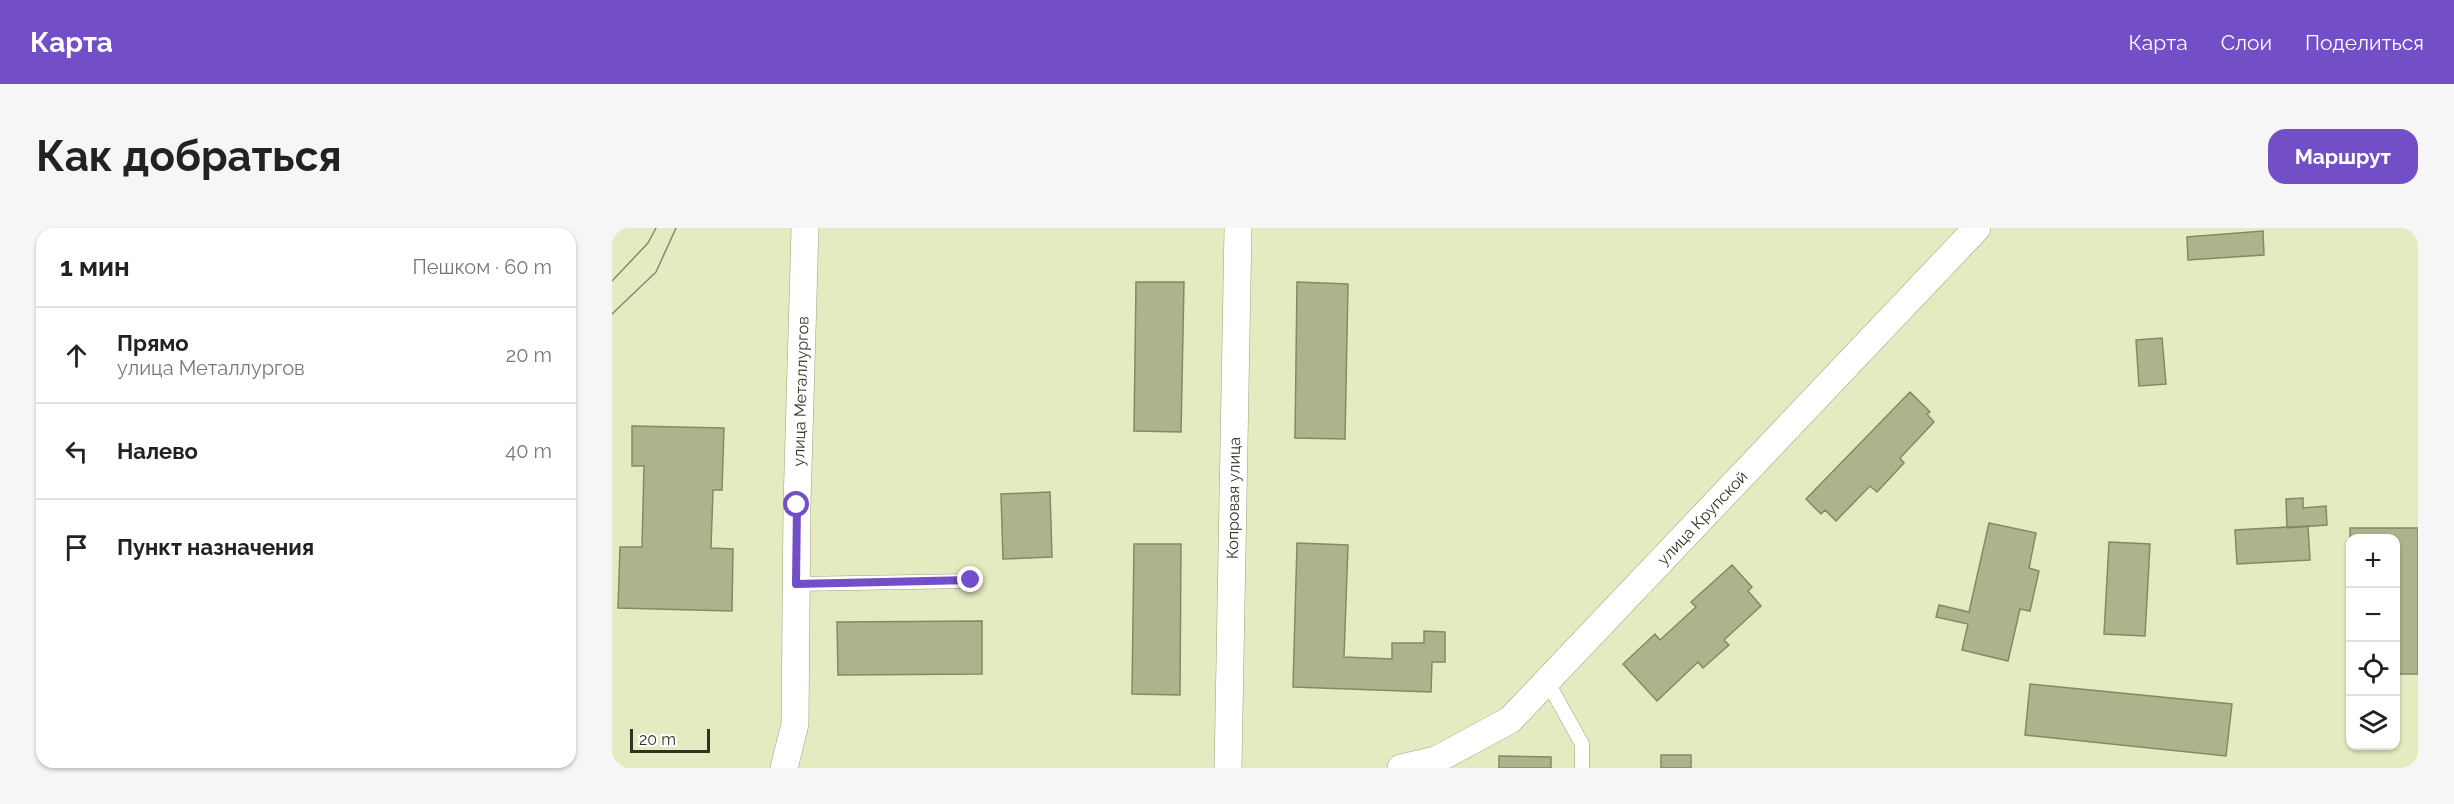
<!DOCTYPE html>
<html lang="ru">
<head>
<meta charset="utf-8">
<style>
	body { margin:0; font-family:Raleway,sans-serif; background:#f6f6f6; color:#222 }
	.controls { position:absolute; right:18px; bottom:18px; display:grid; overflow:hidden; border-radius:12px; box-shadow:0 2px 4px #0004 }
	.controls button { width:54px; height:54px; display:grid; place-items:center; padding:0; border:0; border-bottom:2px solid #e0e0e0; background:#fff; color:#222; font:30px sans-serif }
	.scale { position:absolute; left:18px; bottom:15px; width:80px; box-sizing:border-box; padding-left:6px; border:3px solid #313322; border-top:0; font-size:16px; line-height:21px; white-space:nowrap; color:#313322; -webkit-text-stroke:4px #fff; paint-order:stroke }
	.stop { position:absolute; width:18px; height:18px; margin:-14px; border:4px solid #724ec7; border-radius:50%; background:#fff }
	.stop.end { background:#724ec7; border-color:#fff; box-shadow:0 2px 6px #0008 }
	.list { margin:0; padding:0; list-style:none }
	h2 { display:flex; justify-content:space-between; align-items:center; height:78px; margin:0; padding:0 24px; font-size:26px }
	h2 small { font-size:20px; font-weight:400; color:#767676 }
	.list li { display:grid; grid-template-columns:39px 1fr auto; gap:18px; align-items:center; box-sizing:border-box; height:96px; padding:0 24px; border-top:2px solid #e0e0e0 }
	.list b { display:block; font-size:22px; white-space:nowrap }
	.list p { margin:0; font-size:20px; white-space:nowrap; color:#767676 }
	.list em { font-size:20px; font-style:normal; color:#767676 }
	.icon { flex:none; width:33px; height:33px; fill:none; stroke:currentColor; stroke-width:2; stroke-linecap:round; stroke-linejoin:round }
	.map { position:relative; flex:none; width:1806px; height:540px; overflow:hidden; border-radius:18px }
	header { display:flex; align-items:center; gap:36px; box-sizing:border-box; height:84px; padding:0 30px; background:#724ec7; color:#fff }
	header strong { font-size:28px }
	nav { display:flex; gap:33px; margin-inline-start:auto; font-size:21px }
	.intro { display:flex; align-items:center; justify-content:space-between; box-sizing:border-box; height:144px; padding:0 36px }
	h1 { margin:0; font-size:42px }
	.button { padding:15px 27px; border-radius:18px; background:#724ec7; color:#fff; font-size:21px; font-weight:700 }
	main { display:flex; gap:36px; padding:0 36px }
	aside { flex:1; background:#fff; border-radius:18px; box-shadow:0 2px 4px #0004 }
	.map>svg:first-child { display:block }
</style>
</head>
<body>
<header>
<strong>Карта</strong>
<nav><a>Карта</a><a>Слои</a><a>Поделиться</a></nav>
</header>
<div class="intro"><h1>Как добраться</h1><a class="button">Маршрут</a></div>
<main>
<aside>
<h2>1 мин<small>Пешком · 60 m</small></h2>
<ul class="list">
<li><svg class="icon" aria-label="ahead" viewBox="0 0 24 24"><path d="M12 20V5M6 11l6-6 6 6"/></svg><div><b>Прямо</b><p>улица Металлургов</p></div><em>20 m</em></li>
<li><svg class="icon" aria-label="left" viewBox="0 0 24 24"><path d="M17 20v-9H6M10 6l-5 5 5 5"/></svg><div><b>Налево</b></div><em>40 m</em></li>
<li><svg class="icon" aria-label="arrive" viewBox="0 0 24 24"><path d="M6 21V4h12l-3 4 3 4H6"/></svg><div><b>Пункт назначения</b></div></li>
</ul>
</aside>
<div class="map">
<svg width="1806" height="540" viewBox="0 0 1806 540">
	<rect width="100%" height="100%" fill="#e6eac0"/>
	<!-- building -->
	<path fill="#afb38b" stroke="#858962" stroke-width="1.5" d="M 1651,3 L 1652,27 L 1576,32 L 1575,9 Z
		M 524,54 L 572,54 L 569,204 L 522,203 Z
		M 685,54 L 736,56 L 733,211 L 683,210 Z
		M 1550,110 L 1554,156 L 1527,158 L 1524,112 Z
		M 1298,164 L 1318,184 L 1315,186 L 1322,194 L 1288,230 L 1292,235 L 1265,264 L 1258,258 L 1224,293 L 1213,282 L 1209,286 L 1194,271 Z
		M 20,198 L 112,200 L 110,262 L 101,262 L 99,320 L 121,321 L 120,383 L 6,380 L 8,319 L 30,319 L 32,238 L 20,238 Z
		M 438,264 L 440,329 L 391,331 L 389,266 Z
		M 1691,270 L 1691,280 L 1714,278 L 1715,297 L 1675,300 L 1674,271 Z
		M 1377,295 L 1424,305 L 1417,340 L 1427,343 L 1418,383 L 1408,381 L 1396,433 L 1350,422 L 1356,396 L 1324,389 L 1327,377 L 1357,384 Z
		M 1696,298 L 1698,332 L 1625,336 L 1623,302 Z
		M 1738,300 L 1806,300 L 1806,446 L 1784,446 L 1784,310 L 1738,310 L 1738,330 Z
		M 1497,314 L 1538,316 L 1533,408 L 1492,406 Z
		M 685,315 L 736,317 L 732,429 L 780,431 L 780,415 L 812,415 L 812,403 L 833,404 L 833,434 L 820,434 L 819,464 L 681,459 Z
		M 522,316 L 569,316 L 568,467 L 520,466 Z
		M 1120,337 L 1140,359 L 1136,363 L 1149,378 L 1112,412 L 1117,417 L 1091,440 L 1086,434 L 1045,473 L 1011,436 L 1043,406 L 1048,412 L 1084,379 L 1079,374 Z
		M 370,393 L 370,446 L 226,447 L 225,394 Z
		M 1418,456 L 1620,476 L 1614,528 L 1413,507 Z
		M 1049,527 L 1079,527 L 1079,540 L 1049,540 Z
		M 887,528 L 939,529 L 939,540 L 887,540 Z"/>
	<g fill="none" stroke-linecap="round" stroke-linejoin="round">
		<defs>
			<path id="service" d="M 184,356 L 359,353
				M 935,453 L 970,516 L 970,540"/>
			<g id="minor">
				<path id="s1" d="M 172,540 L 183,496 L 185,277 L 193,0"/>
				<path id="s2" d="M 616,540 L 626,0"/>
				<path id="s3" d="M 789,540 L 824,532 L 898,492 L 1365,0"/>
			</g>
		</defs>
		<!-- service casing -->
		<use href="#service" stroke="#9da179" stroke-width="15"/>
		<!-- minor casing -->
		<use href="#minor" stroke="#9da179" stroke-width="28"/>
		<!-- service -->
		<use href="#service" stroke="#fff" stroke-width="14"/>
		<!-- minor -->
		<use href="#minor" stroke="#fff" stroke-width="27"/>
		<!-- tram -->
		<path stroke="#86896c" stroke-width="1.5" d="M 0,53 L 36,15 L 44,0
			M 0,86 L 44,44 L 64,0"/>
	</g>
	<g fill="none" stroke-linecap="round" stroke-linejoin="round">
		<!-- route -->
		<path stroke="#724ec7" stroke-width="8" d="M 185,277 L 184,356 L 359,352"/>
	</g>
	<g text-anchor="middle" stroke-width="5" stroke-linejoin="round" paint-order="stroke">
		<!-- street labels -->
		<g font-size="16" fill="#313322" stroke="#fff">
			<text dy="6" stroke="none"><textPath href="#s1" startOffset="378">улица Металлургов</textPath></text>
			<text dy="6" stroke="none"><textPath href="#s2" startOffset="270">Копровая улица</textPath></text>
			<text dy="6" stroke="none"><textPath href="#s3" startOffset="399">улица Крупской</textPath></text>
		</g>
	</g>
</svg>
<div class="controls">
<button>+</button>
<button>−</button>
<button><svg class="icon" aria-label="locate" viewBox="0 0 24 24"><circle cx="12" cy="12" r="6"/><path d="M12 2v4M12 18v4M2 12h4M18 12h4"/></svg></button>
<button><svg class="icon" aria-label="layers" viewBox="0 0 24 24"><path d="M12 4l9 5-9 5-9-5zM3 14l9 5 9-5"/></svg></button>
</div>
<div class="scale">20 m</div>
<div class="stop" style="left:185px;top:277px"></div>
<div class="stop end" style="left:359px;top:352px"></div>
</div>
</main>
</body>
</html>
